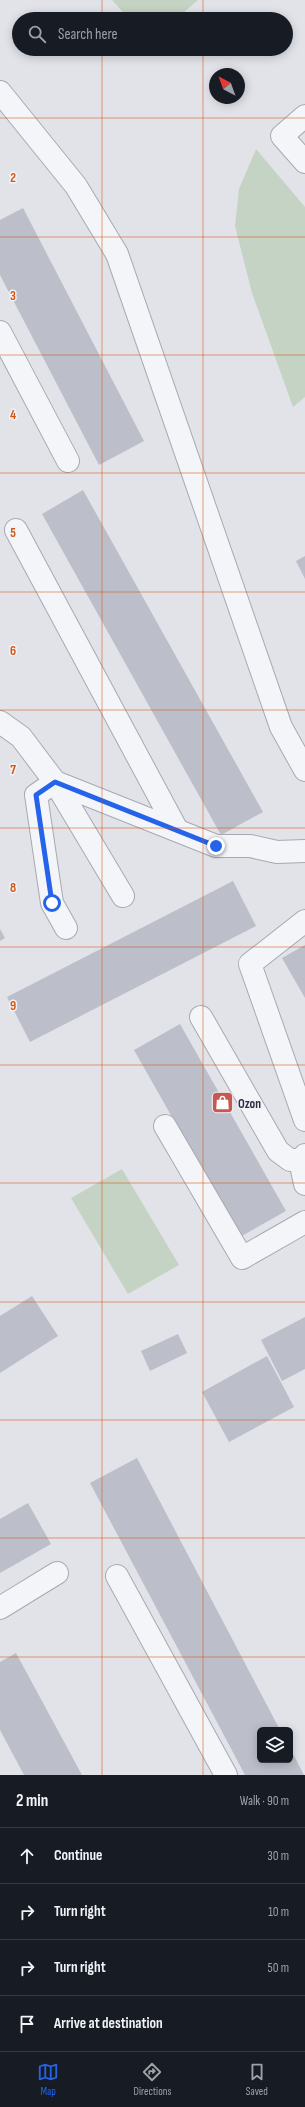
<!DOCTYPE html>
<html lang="en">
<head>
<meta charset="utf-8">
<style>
	body { margin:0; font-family:"Sofia Sans Condensed",sans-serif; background:#242831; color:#f1f3f6 }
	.controls { position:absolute; right:12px; bottom:12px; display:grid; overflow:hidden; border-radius:6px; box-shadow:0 2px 10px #0003 }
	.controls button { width:36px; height:36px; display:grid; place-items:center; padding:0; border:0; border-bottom:1px solid #363941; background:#171b24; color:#f1f3f6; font:20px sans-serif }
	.compass { position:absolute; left:209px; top:68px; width:36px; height:36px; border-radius:50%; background:#171b24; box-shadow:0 2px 10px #0003; rotate:319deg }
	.stop { position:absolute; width:12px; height:12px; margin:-9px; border:3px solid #2563eb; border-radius:50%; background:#fff }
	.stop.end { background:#2563eb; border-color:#fff; box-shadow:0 1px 4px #0008 }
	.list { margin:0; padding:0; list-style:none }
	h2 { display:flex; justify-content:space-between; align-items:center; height:52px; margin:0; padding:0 16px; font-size:17px }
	h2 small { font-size:13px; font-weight:400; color:#9ea1a6 }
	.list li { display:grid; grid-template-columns:26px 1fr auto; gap:12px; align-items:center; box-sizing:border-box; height:56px; padding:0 16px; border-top:1px solid #363941 }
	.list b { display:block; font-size:15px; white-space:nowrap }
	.list em { font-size:13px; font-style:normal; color:#9ea1a6 }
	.icon { flex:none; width:22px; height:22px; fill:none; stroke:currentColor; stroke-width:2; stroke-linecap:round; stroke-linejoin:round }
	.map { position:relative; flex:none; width:305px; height:1775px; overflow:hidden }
	.search { position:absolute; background:#171b24; box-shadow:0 2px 10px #0003; left:12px; right:12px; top:12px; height:44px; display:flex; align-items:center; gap:10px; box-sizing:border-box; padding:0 14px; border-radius:22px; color:#9ea1a6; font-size:15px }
	.sheet { height:276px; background:#171b24 }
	nav { display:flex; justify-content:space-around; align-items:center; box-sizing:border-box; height:56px; border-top:1px solid #363941; background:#171b24; font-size:11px; color:#9ea1a6 }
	nav a { display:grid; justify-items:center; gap:2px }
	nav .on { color:#2563eb }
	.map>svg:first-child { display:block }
</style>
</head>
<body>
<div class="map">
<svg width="305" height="1775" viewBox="0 0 305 1775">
	<rect width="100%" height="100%" fill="#e2e3e9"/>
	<!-- park -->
	<path fill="#c4d3c4" d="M 112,0 L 198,0 L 176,19 L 129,19 Z
		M 256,149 L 305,207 L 305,397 L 293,407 L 252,293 L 235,226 L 239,189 Z
		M 122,1169 L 179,1265 L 128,1294 L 71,1198 Z"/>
	<!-- building -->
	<path fill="#bcbec9" d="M 23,208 L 144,441 L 99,465 L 0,275 L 0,220 Z
		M 83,490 L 263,812 L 221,835 L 42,514 Z
		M 305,556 L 305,579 L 296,561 Z
		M 233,881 L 256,926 L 30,1042 L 7,997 Z
		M 0,929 L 5,938 L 0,941 Z
		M 305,945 L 305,998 L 282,958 Z
		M 180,1024 L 286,1211 L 240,1237 L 134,1050 Z
		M 32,1296 L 58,1336 L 0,1373 L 0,1316 Z
		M 305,1317 L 305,1369 L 282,1381 L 261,1340 Z
		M 178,1334 L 187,1353 L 150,1371 L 141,1351 Z
		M 267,1356 L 294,1407 L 229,1442 L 202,1392 Z
		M 137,1458 L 280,1730 L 260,1730 L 260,1760 L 290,1760 L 290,1748 L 304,1775 L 245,1775 L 90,1483 Z
		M 28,1503 L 51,1544 L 0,1573 L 0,1519 Z
		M 16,1653 L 82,1775 L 24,1775 L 0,1730 L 0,1662 Z"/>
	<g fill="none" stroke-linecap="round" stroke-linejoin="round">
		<defs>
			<path id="minor" d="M 0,92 L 76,186 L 117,254 L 281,727 L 305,770
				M 305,116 L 282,136 L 305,162
				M 0,332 L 68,461
				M 16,530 L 177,830
				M 0,722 L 21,737 L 55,782 L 216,846 L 250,846 L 277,852 L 305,851
				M 305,921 L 250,964 L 305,1120
				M 66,928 L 52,903 L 36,795 L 55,782 L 123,896
				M 201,1017 L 278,1151 L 290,1160 L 300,1160 L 305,1155
				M 165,1126 L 242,1258 L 305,1222
				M 300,1160 L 305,1184
				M 117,1576 L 226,1775
				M 0,1608 L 57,1573"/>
		</defs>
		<!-- minor casing -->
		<use href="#minor" stroke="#a7a9b3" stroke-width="24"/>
		<!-- minor -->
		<use href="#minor" stroke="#f4f5f8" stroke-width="22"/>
	</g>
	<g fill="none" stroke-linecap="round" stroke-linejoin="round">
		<!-- route -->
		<path stroke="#2563eb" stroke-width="5" d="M 52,903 L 36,795 L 55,782 L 216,846"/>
	</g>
	<!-- grid -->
	<path fill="none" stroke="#d55511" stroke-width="1" stroke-opacity="0.55" d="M 102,0 L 102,19M 203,0 L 203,19M 102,49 L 102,1775M 203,49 L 203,1775M 0,118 L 305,118M 0,237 L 305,237M 0,355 L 305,355M 0,473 L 305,473M 0,592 L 305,592M 0,710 L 305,710M 0,828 L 305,828M 0,947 L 305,947M 0,1065 L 305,1065M 0,1183 L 305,1183M 0,1302 L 305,1302M 0,1420 L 305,1420M 0,1538 L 305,1538M 0,1657 L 305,1657"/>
	<!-- icons -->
	<defs>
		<symbol id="shop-square" viewBox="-11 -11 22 22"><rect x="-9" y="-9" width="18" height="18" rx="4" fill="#c65850" stroke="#f1f2f7"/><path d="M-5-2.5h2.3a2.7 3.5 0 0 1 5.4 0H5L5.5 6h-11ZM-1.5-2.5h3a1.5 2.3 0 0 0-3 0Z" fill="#fff"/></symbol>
	</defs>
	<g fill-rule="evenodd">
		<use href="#shop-square" x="210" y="1090" width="25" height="25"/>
	</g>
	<g text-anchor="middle" stroke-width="3" stroke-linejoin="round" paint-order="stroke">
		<!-- poi labels -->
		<g font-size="13" font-weight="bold" fill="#2b2e40" stroke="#f1f2f7" text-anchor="start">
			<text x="238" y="1108">Ozon</text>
		</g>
	</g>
	<g font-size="13" text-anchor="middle" font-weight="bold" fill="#d55511" stroke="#f1f2f7" stroke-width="3" stroke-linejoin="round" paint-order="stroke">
		<text x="13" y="182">2</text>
		<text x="13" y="300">3</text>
		<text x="13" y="419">4</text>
		<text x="13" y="537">5</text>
		<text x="13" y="655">6</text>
		<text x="13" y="774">7</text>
		<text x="13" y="892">8</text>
		<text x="13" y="1010">9</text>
	</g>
</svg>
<div class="controls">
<button><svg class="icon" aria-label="layers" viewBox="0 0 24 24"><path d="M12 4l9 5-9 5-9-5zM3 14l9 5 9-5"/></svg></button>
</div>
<svg class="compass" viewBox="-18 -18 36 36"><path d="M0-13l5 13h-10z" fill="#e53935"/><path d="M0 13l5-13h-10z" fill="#9ea1a6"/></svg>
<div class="stop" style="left:52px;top:903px"></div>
<div class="stop end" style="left:216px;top:846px"></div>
<div class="search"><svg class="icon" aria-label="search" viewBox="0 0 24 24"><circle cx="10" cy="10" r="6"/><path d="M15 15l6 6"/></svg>Search here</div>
</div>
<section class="sheet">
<h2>2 min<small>Walk · 90 m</small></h2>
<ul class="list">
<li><svg class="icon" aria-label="ahead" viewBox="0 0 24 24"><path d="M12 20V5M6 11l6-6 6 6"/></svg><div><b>Continue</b></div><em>30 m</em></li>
<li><svg class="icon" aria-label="right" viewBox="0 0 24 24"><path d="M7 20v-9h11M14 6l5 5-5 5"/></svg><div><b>Turn right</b></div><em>10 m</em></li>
<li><svg class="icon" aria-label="right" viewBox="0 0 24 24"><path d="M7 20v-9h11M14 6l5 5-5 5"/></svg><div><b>Turn right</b></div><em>50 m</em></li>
<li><svg class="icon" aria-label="arrive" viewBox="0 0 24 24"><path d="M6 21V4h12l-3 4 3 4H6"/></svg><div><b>Arrive at destination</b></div></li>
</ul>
</section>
<nav>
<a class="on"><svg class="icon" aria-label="map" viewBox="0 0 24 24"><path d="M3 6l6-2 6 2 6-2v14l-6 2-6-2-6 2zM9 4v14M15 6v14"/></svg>Map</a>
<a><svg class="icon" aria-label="directions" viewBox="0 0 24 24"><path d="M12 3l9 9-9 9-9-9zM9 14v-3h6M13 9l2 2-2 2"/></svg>Directions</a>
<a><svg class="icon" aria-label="saved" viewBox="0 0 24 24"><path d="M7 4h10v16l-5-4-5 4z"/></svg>Saved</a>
</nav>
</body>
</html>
